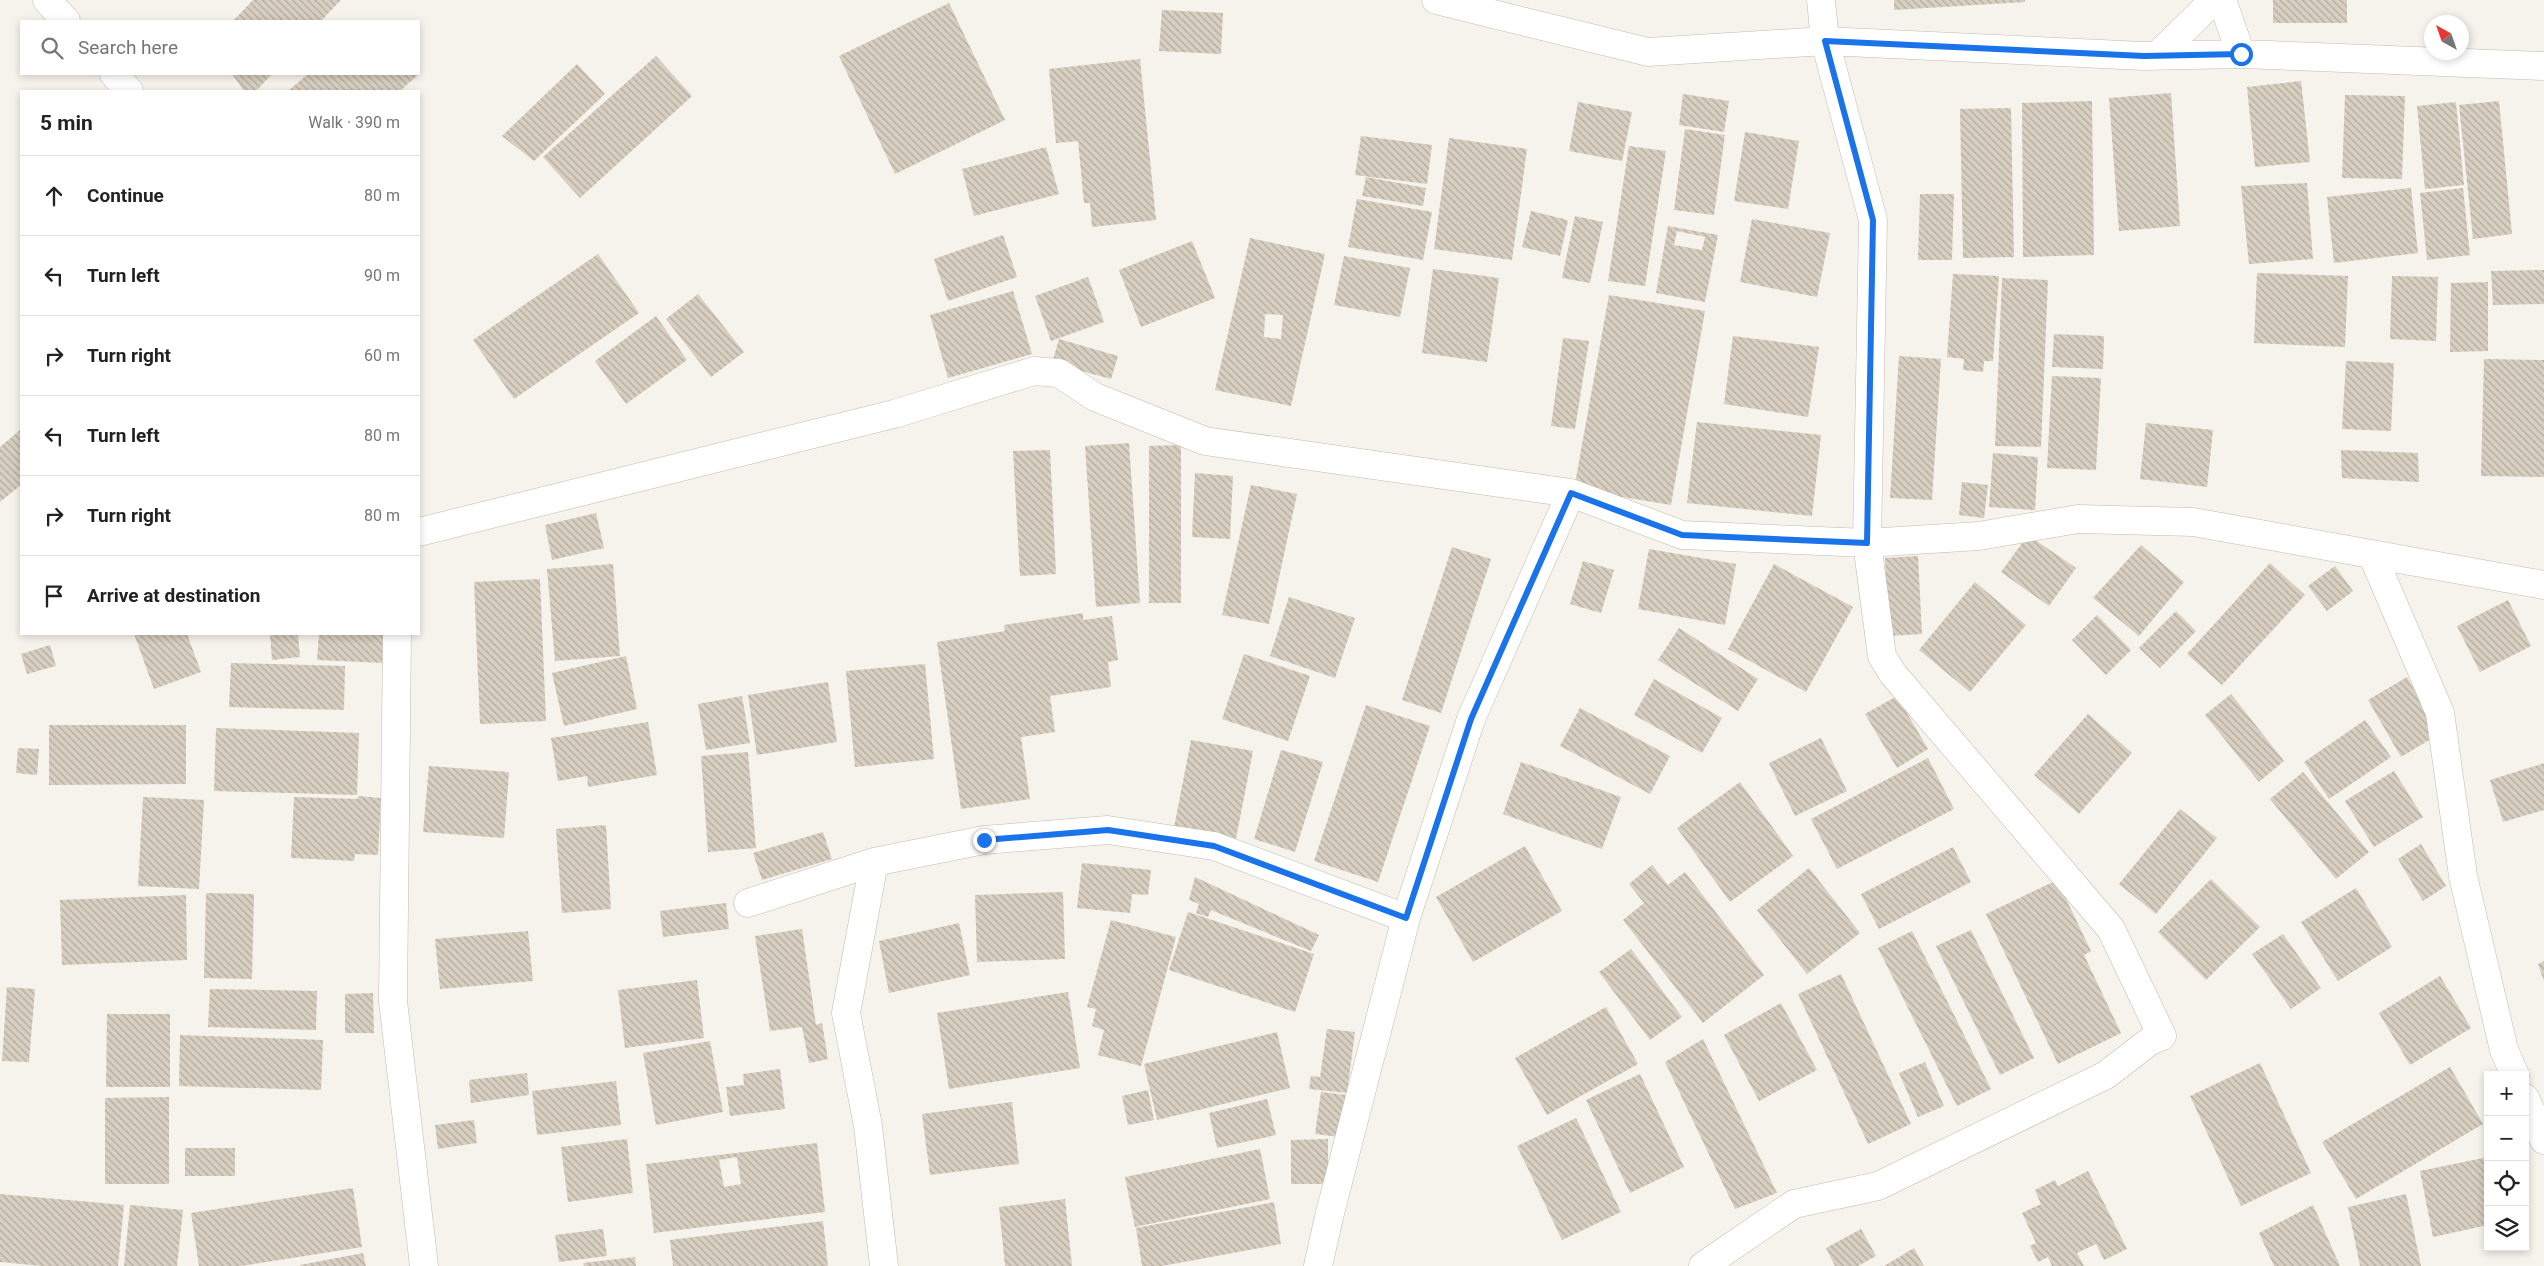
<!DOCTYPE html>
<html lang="en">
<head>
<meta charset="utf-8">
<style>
	body { margin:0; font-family:Roboto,sans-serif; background:#f6f6f6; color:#222 }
	.controls { position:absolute; right:15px; bottom:15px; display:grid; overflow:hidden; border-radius:0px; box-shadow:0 2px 8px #0003 }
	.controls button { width:45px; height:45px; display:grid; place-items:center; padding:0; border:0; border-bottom:1px solid #e0e0e0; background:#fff; color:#222; font:25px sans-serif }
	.compass { position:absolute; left:2424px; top:15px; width:45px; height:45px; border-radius:50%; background:#fff; box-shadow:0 2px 8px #0003; rotate:320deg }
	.stop { position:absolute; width:15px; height:15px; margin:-11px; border:4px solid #1a73e8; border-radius:50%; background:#fff }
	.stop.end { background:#1a73e8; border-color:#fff; box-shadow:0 1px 5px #0008 }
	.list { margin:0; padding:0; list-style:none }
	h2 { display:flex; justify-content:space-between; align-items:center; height:65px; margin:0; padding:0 20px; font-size:21px }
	h2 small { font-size:16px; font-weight:400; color:#767676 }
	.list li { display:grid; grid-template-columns:32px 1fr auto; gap:15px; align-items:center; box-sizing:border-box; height:80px; padding:0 20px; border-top:1px solid #e0e0e0 }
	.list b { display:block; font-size:19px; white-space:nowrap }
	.list em { font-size:16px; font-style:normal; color:#767676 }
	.icon { flex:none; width:28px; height:28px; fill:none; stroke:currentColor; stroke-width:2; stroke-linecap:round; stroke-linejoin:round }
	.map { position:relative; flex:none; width:2544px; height:1266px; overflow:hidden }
	.search { position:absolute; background:#fff; box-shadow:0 2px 8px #0003; left:20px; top:20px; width:400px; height:55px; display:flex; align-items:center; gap:12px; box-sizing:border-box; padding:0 18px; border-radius:0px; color:#767676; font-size:19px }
	.panel { position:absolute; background:#fff; box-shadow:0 2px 8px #0003; left:20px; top:90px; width:400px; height:545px; border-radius:0px }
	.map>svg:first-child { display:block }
</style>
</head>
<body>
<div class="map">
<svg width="2544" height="1266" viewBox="0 0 2544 1266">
	<defs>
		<pattern id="building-back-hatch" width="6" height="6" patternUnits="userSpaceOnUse" patternTransform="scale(1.25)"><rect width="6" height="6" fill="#d8cfc1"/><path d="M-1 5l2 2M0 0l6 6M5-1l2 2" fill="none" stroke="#b1aa9e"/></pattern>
	</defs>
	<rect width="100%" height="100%" fill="#f6f3ec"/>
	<!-- building -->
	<path fill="url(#building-back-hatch)" fill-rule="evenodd" d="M 253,0 L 341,0 L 321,21 L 233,21 Z
		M 1894,0 L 2025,0 L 2025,2 L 1894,10 Z
		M 2273,0 L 2347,0 L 2347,23 L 2273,23 Z
		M 949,3 L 1005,120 L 895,174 L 839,56 Z
		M 1162,10 L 1223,13 L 1221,54 L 1159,51 Z
		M 656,56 L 692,96 L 580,198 L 543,157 Z
		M 1140,59 L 1156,220 L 1092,227 L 1090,203 L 1084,203 L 1078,141 L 1056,143 L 1049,69 Z
		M 577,64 L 605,94 L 534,161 L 502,136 Z
		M 232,74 L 272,74 L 256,91 L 244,91 Z
		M 308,74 L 419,74 L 400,91 L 288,91 Z
		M 2301,81 L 2310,162 L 2255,167 L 2247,87 Z
		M 2171,93 L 2180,226 L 2119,231 L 2109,98 Z
		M 1683,94 L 1729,101 L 1724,132 L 1679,125 Z
		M 2345,95 L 2405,96 L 2402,179 L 2342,178 Z
		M 2092,101 L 2094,255 L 2023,257 L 2022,103 Z
		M 2499,101 L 2512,234 L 2473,239 L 2459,105 Z
		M 1578,102 L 1632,112 L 1622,161 L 1569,151 Z
		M 2456,102 L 2464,185 L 2425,189 L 2417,106 Z
		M 2011,108 L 2014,257 L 1963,258 L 1960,109 Z
		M 1685,129 L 1725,135 L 1714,215 L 1674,210 Z
		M 1745,132 L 1799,141 L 1788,209 L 1734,201 Z
		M 1361,136 L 1432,145 L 1427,184 L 1355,175 Z
		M 1449,138 L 1527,149 L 1512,260 L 1434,249 Z
		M 1629,146 L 1666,151 L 1645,286 L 1608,281 Z
		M 1046,147 L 1059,194 L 974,216 L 962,169 Z
		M 1366,177 L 1426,188 L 1423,206 L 1362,196 Z
		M 2307,183 L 2313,259 L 2249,264 L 2241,186 Z
		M 2411,188 L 2418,253 L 2334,263 L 2327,197 Z
		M 2463,188 L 2470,255 L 2427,260 L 2420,193 Z
		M 1920,194 L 1954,194 L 1952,260 L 1918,260 Z
		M 1357,199 L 1432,212 L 1423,260 L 1348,247 Z
		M 1531,211 L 1568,220 L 1560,256 L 1522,247 Z
		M 1575,216 L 1603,222 L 1590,283 L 1562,278 Z
		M 1752,219 L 1830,233 L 1817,297 L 1740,282 Z
		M 1668,226 L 1718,235 L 1705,302 L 1656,293 ZM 1677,231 L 1705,237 L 1702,250 L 1674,245 Z
		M 1003,235 L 1017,277 L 948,301 L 934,259 Z
		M 1250,238 L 1325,254 L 1291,406 L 1215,390 ZM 1265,314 L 1283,315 L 1281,339 L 1264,337 Z
		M 1192,241 L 1215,298 L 1141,327 L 1119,270 Z
		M 598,254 L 639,313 L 514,399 L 473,340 Z
		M 1344,256 L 1410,268 L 1400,317 L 1334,305 Z
		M 1433,269 L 1499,278 L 1487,362 L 1422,353 Z
		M 2544,270 L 2544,304 L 2493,305 L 2491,271 Z
		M 2257,273 L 2348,276 L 2345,347 L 2254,343 Z
		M 1953,274 L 1999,276 L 1993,361 L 1984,361 L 1983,372 L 1963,370 L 1964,359 L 1947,357 Z
		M 2392,276 L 2438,277 L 2436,341 L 2390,339 Z
		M 1088,277 L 1104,322 L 1051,341 L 1035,296 Z
		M 2002,278 L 2048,280 L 2041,447 L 1995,446 Z
		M 2488,282 L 2488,351 L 2450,352 L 2451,283 Z
		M 1013,291 L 1032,354 L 948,378 L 930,315 Z
		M 698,294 L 744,352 L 711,377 L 666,319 Z
		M 1609,295 L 1705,311 L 1671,505 L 1574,489 Z
		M 656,316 L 687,360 L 626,404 L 595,361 Z
		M 2054,334 L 2104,336 L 2103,369 L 2052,367 Z
		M 1733,336 L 1819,347 L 1808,417 L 1724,404 Z
		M 1563,338 L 1589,341 L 1575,429 L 1551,426 Z
		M 1059,339 L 1118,356 L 1111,379 L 1052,363 Z
		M 1899,356 L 1941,359 L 1932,500 L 1890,498 Z
		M 2484,359 L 2544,360 L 2544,477 L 2481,476 Z
		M 2346,361 L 2394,363 L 2391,431 L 2342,429 Z
		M 2052,376 L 2101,378 L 2096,470 L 2047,468 Z
		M 1697,422 L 1821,435 L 1812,516 L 1687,503 Z
		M 2146,423 L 2213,430 L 2207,487 L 2140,479 Z
		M 21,429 L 21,485 L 0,502 L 0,447 Z
		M 1129,443 L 1140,603 L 1096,607 L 1085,446 Z
		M 1181,445 L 1181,603 L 1149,603 L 1149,446 Z
		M 1050,450 L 1056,574 L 1020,576 L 1013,451 Z
		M 2341,450 L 2418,453 L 2419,482 L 2342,478 Z
		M 1993,453 L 2038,457 L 2035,510 L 1989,507 Z
		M 1195,473 L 1233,476 L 1230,539 L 1192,537 Z
		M 1962,482 L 1988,485 L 1984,518 L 1959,515 Z
		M 1251,485 L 1297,494 L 1269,624 L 1222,615 Z
		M 596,513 L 604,548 L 552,560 L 545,525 Z
		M 2028,535 L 2076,568 L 2049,606 L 2001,572 Z
		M 2141,545 L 2184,582 L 2139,636 L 2093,598 Z
		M 1452,547 L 1491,559 L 1441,713 L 1402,700 Z
		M 1649,549 L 1736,564 L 1725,625 L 1638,609 Z
		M 1918,556 L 1922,634 L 1888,636 L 1885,558 Z
		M 1583,561 L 1614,570 L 1601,613 L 1570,604 Z
		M 2270,563 L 2305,595 L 2222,685 L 2187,654 Z
		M 613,564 L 620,656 L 555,661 L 547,569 Z
		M 1774,564 L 1853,607 L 1806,692 L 1728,649 Z
		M 2335,566 L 2353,591 L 2327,611 L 2308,586 Z
		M 540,579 L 546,721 L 480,724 L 474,582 Z
		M 1975,582 L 2026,625 L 1970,692 L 1919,650 Z
		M 1289,597 L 1355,618 L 1335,678 L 1270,656 Z
		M 2508,600 L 2531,646 L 2480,672 L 2457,626 Z
		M 2176,611 L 2196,631 L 2160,668 L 2139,648 Z
		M 1083,613 L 1083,620 L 1112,616 L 1118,660 L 1108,662 L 1111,687 L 1050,696 L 1055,732 L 1021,737 L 1030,799 L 961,809 L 937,642 L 1005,631 L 1004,625 Z
		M 2097,615 L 2131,650 L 2106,675 L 2072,640 Z
		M 1679,628 L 1758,679 L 1738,711 L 1658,660 Z
		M 134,634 L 187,634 L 201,672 L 154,689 Z
		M 270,634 L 298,634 L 300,657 L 272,660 Z
		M 319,634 L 386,634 L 384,663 L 317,660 Z
		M 50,645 L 56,666 L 27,674 L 21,654 Z
		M 1244,654 L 1310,676 L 1288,741 L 1222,719 Z
		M 626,656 L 637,709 L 564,726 L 552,673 Z
		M 231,663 L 345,666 L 344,710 L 229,707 Z
		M 925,664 L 934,759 L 855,767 L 846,671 Z
		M 2407,677 L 2439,734 L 2401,757 L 2368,700 Z
		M 1654,679 L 1722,718 L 1702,753 L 1634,715 Z
		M 828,682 L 837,742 L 757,755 L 748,695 Z
		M 2231,694 L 2284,761 L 2259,782 L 2205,715 Z
		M 742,696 L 750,743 L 706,750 L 698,704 Z
		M 1897,696 L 1928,749 L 1897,768 L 1865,714 Z
		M 1366,705 L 1430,726 L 1378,882 L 1314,861 Z
		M 1580,708 L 1670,756 L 1650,794 L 1560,746 Z
		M 2088,714 L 2132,753 L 2079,814 L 2034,775 Z
		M 2365,720 L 2391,757 L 2329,799 L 2304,762 Z
		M 648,722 L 657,775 L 588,787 L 587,776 L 558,781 L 551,738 Z
		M 49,725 L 186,725 L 186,784 L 49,785 Z
		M 216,728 L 359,733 L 357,795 L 214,791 Z
		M 1821,738 L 1847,791 L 1795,816 L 1769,763 Z
		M 1191,740 L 1253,751 L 1234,849 L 1172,838 Z
		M 18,748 L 39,749 L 37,775 L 16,773 Z
		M 1281,750 L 1323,762 L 1295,852 L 1254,839 Z
		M 748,752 L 756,848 L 708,852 L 701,756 Z
		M 1928,758 L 1954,809 L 1837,869 L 1811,819 Z
		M 1521,762 L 1621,797 L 1602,849 L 1503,814 Z
		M 2544,763 L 2544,810 L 2503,822 L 2490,780 Z
		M 429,766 L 509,772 L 504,838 L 423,832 Z
		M 2394,771 L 2423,817 L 2374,847 L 2345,801 Z
		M 2303,772 L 2369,852 L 2336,879 L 2270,799 Z
		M 1740,782 L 1793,856 L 1730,902 L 1677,828 Z
		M 358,796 L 381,798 L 378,855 L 355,854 L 354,861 L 291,858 L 294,797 L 358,799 Z
		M 143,797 L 204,800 L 199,889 L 138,886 Z
		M 2180,809 L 2217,838 L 2156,914 L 2119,884 Z
		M 606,825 L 611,909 L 562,913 L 556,829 Z
		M 823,832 L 832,859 L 762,880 L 753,853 Z
		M 2421,844 L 2446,886 L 2423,901 L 2398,859 Z
		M 1525,846 L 1562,911 L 1473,962 L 1436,897 Z
		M 1953,847 L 1971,882 L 1879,929 L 1861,894 Z
		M 1082,863 L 1151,870 L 1148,895 L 1132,894 L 1130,913 L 1077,908 Z
		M 1652,865 L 1668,885 L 1685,872 L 1764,975 L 1703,1023 L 1623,920 L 1644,903 L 1629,884 Z
		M 1809,868 L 1860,933 L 1807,974 L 1757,910 Z
		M 1195,877 L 1319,935 L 1311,951 L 1211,910 L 1208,917 L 1196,913 L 1199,904 L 1189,900 Z
		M 2211,879 L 2260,927 L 2206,980 L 2158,932 Z
		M 2057,880 L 2091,951 L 2084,955 L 2121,1033 L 2058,1064 L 1986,914 Z
		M 2356,888 L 2392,947 L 2338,981 L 2301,922 Z
		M 1063,892 L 1065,959 L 977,962 L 975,895 Z
		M 206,893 L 254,894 L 252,979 L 204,978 Z
		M 186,895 L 187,960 L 62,965 L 60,900 Z
		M 726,903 L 729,929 L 663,937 L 660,911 Z
		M 1188,912 L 1314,954 L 1295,1012 L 1169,970 Z
		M 1111,920 L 1176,937 L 1141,1066 L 1098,1055 L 1104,1030 L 1092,1026 L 1096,1009 L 1087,1007 Z
		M 959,923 L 970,975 L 889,993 L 879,941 Z
		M 802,929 L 816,1025 L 822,1023 L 828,1059 L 809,1063 L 802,1027 L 770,1031 L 755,936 Z
		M 1971,930 L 2034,1058 L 2000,1075 L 1936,946 Z
		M 528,931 L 533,981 L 440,989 L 435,939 Z
		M 1912,931 L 1991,1089 L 1957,1106 L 1878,948 Z
		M 2283,934 L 2321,988 L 2291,1009 L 2252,954 Z
		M 1631,949 L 1682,1017 L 1650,1040 L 1599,972 Z
		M 2544,961 L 2544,981 L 2538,964 Z
		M 1841,974 L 1911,1124 L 1868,1144 L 1798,994 Z
		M 2440,976 L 2471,1028 L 2410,1065 L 2379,1013 Z
		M 697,980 L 704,1038 L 625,1048 L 618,990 Z
		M 7,987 L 35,989 L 29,1062 L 2,1061 Z
		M 210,989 L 317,991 L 316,1030 L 208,1027 Z
		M 1068,992 L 1080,1068 L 949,1089 L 937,1013 Z
		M 373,993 L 374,1033 L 345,1033 L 345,994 Z
		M 1781,1003 L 1817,1070 L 1759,1101 L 1724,1035 Z
		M 1606,1007 L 1638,1064 L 1547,1115 L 1515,1058 Z
		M 107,1014 L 170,1014 L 170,1087 L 106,1087 Z
		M 1327,1029 L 1355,1032 L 1347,1093 L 1309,1089 L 1311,1076 L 1320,1077 Z
		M 1277,1032 L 1290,1088 L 1157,1120 L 1144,1064 Z
		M 180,1035 L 323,1040 L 321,1090 L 179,1086 Z
		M 1703,1039 L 1777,1193 L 1735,1209 L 1665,1062 Z
		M 710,1041 L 723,1112 L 656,1125 L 643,1053 Z
		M 1925,1062 L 1944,1106 L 1918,1117 L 1899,1073 Z
		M 2260,1063 L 2311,1173 L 2241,1206 L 2190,1096 Z
		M 2450,1067 L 2483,1124 L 2356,1199 L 2322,1142 Z
		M 780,1069 L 785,1109 L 730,1116 L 726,1087 L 744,1085 L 743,1074 Z
		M 527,1073 L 529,1095 L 471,1103 L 469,1080 Z
		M 1640,1074 L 1684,1167 L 1630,1193 L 1586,1100 Z
		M 616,1081 L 621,1125 L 537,1135 L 532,1091 Z
		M 1148,1090 L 1154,1120 L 1128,1125 L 1122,1096 Z
		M 1321,1092 L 1346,1095 L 1340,1137 L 1315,1134 Z
		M 169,1097 L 169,1184 L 105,1184 L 105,1098 Z
		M 1267,1099 L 1276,1135 L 1217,1148 L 1209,1113 Z
		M 1012,1102 L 1019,1164 L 930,1175 L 922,1114 Z
		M 1576,1118 L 1621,1212 L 1562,1240 L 1517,1146 Z
		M 474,1120 L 477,1143 L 438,1149 L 435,1125 Z
		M 627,1139 L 633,1193 L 568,1202 L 561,1147 Z
		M 1328,1139 L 1328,1184 L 1291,1184 L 1291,1140 Z
		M 817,1143 L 825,1212 L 654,1233 L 646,1164 ZM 737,1157 L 741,1184 L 724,1187 L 719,1160 Z
		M 185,1148 L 235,1148 L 235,1176 L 185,1176 Z
		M 1260,1149 L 1270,1199 L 1135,1227 L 1125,1177 Z
		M 2488,1157 L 2488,1225 L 2433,1237 L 2420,1171 Z
		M 2088,1171 L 2127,1249 L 2104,1260 L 2096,1244 L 2077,1253 L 2084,1266 L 2052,1266 L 2048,1257 L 2038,1262 L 2030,1246 L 2036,1243 L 2022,1213 L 2041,1204 L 2035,1190 L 2055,1180 L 2058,1186 Z
		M 353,1188 L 362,1247 L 241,1266 L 199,1266 L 191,1213 Z
		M 0,1194 L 124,1205 L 118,1266 L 42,1266 L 0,1262 Z
		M 2406,1194 L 2421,1266 L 2360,1266 L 2348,1207 Z
		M 1065,1199 L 1072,1266 L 1005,1266 L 999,1207 Z
		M 1274,1202 L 1281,1244 L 1162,1266 L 1142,1266 L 1136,1228 Z
		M 130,1205 L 183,1210 L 177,1266 L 124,1266 Z
		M 2313,1205 L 2340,1266 L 2274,1266 L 2259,1233 Z
		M 823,1221 L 828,1266 L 673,1266 L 670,1240 Z
		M 603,1229 L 607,1256 L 559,1262 L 555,1235 Z
		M 1861,1229 L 1876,1256 L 1858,1266 L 1835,1266 L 1826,1248 Z
		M 1914,1248 L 1924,1266 L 1884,1266 Z
		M 363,1253 L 366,1266 L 300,1266 L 300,1265 Z
		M 635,1257 L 636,1266 L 584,1266 L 583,1263 Z"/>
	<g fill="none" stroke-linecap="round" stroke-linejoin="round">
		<defs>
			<path id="minor" d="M 47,0 L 66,21
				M 1436,0 L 1648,52 L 1825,41 L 2144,56 L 2241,54 L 2544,66
				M 1821,0 L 1825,41 L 1873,220 L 1867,543 L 1979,536 L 2078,519 L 2193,522 L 2544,585
				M 2222,0 L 2241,54
				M 2158,55 L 2214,0
				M 114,74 L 129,91
				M 419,532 L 894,414 L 1034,371 L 1059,373 L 1095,397 L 1205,441 L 1571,493 L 1682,535 L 1867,543 L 1882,656 L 1893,674 L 2111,929 L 2162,1036 L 2150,1041 L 2106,1075 L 1878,1186 L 1794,1204 L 1703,1266
				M 2372,554 L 2440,713 L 2463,876 L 2504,1050 L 2515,1075
				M 397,634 L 393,1001 L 424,1266
				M 874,862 L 846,1013 L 868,1126 L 884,1266
				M 748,903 L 874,862 L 984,840 L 1108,830 L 1214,846 L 1406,918 L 1471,719 L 1571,493
				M 2525,1098 L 2544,1140
				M 1318,1266 L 1329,1217 L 1406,918"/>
		</defs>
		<!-- minor casing -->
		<use href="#minor" stroke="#c2bbae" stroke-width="29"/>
		<!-- minor -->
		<use href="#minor" stroke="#fff" stroke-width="28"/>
	</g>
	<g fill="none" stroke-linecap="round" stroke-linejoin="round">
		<!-- route -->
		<path stroke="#1a73e8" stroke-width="6" d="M 984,840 L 1108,830 L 1214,846 L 1406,918 L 1471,719 L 1571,493 L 1682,535 L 1867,543 L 1873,220 L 1825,41 L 2144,56 L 2241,54"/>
	</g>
</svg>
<div class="controls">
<button>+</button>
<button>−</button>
<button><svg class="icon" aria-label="locate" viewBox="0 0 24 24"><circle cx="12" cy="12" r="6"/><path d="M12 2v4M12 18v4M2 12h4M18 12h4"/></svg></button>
<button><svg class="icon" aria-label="layers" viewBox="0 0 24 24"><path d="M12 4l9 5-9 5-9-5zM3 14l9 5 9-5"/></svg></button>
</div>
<svg class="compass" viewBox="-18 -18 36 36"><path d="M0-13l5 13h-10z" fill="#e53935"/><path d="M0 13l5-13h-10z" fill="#767676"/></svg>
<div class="stop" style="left:2241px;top:54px"></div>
<div class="stop end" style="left:984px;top:840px"></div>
<div class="search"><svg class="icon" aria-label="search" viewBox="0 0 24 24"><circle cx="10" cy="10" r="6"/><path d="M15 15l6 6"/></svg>Search here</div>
<section class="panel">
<h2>5 min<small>Walk · 390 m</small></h2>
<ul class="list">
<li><svg class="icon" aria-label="ahead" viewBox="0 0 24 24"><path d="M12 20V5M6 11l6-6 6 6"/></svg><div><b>Continue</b></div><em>80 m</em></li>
<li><svg class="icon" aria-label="left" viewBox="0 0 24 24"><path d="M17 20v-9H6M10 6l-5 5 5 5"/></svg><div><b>Turn left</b></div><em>90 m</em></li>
<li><svg class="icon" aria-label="right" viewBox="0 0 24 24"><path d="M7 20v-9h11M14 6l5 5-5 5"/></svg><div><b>Turn right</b></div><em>60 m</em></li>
<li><svg class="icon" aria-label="left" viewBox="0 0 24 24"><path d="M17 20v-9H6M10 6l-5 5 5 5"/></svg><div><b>Turn left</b></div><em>80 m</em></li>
<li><svg class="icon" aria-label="right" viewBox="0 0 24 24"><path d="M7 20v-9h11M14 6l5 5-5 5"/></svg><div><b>Turn right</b></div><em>80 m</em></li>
<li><svg class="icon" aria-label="arrive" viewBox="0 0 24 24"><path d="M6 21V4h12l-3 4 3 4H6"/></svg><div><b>Arrive at destination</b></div></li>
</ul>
</section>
</div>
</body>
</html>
